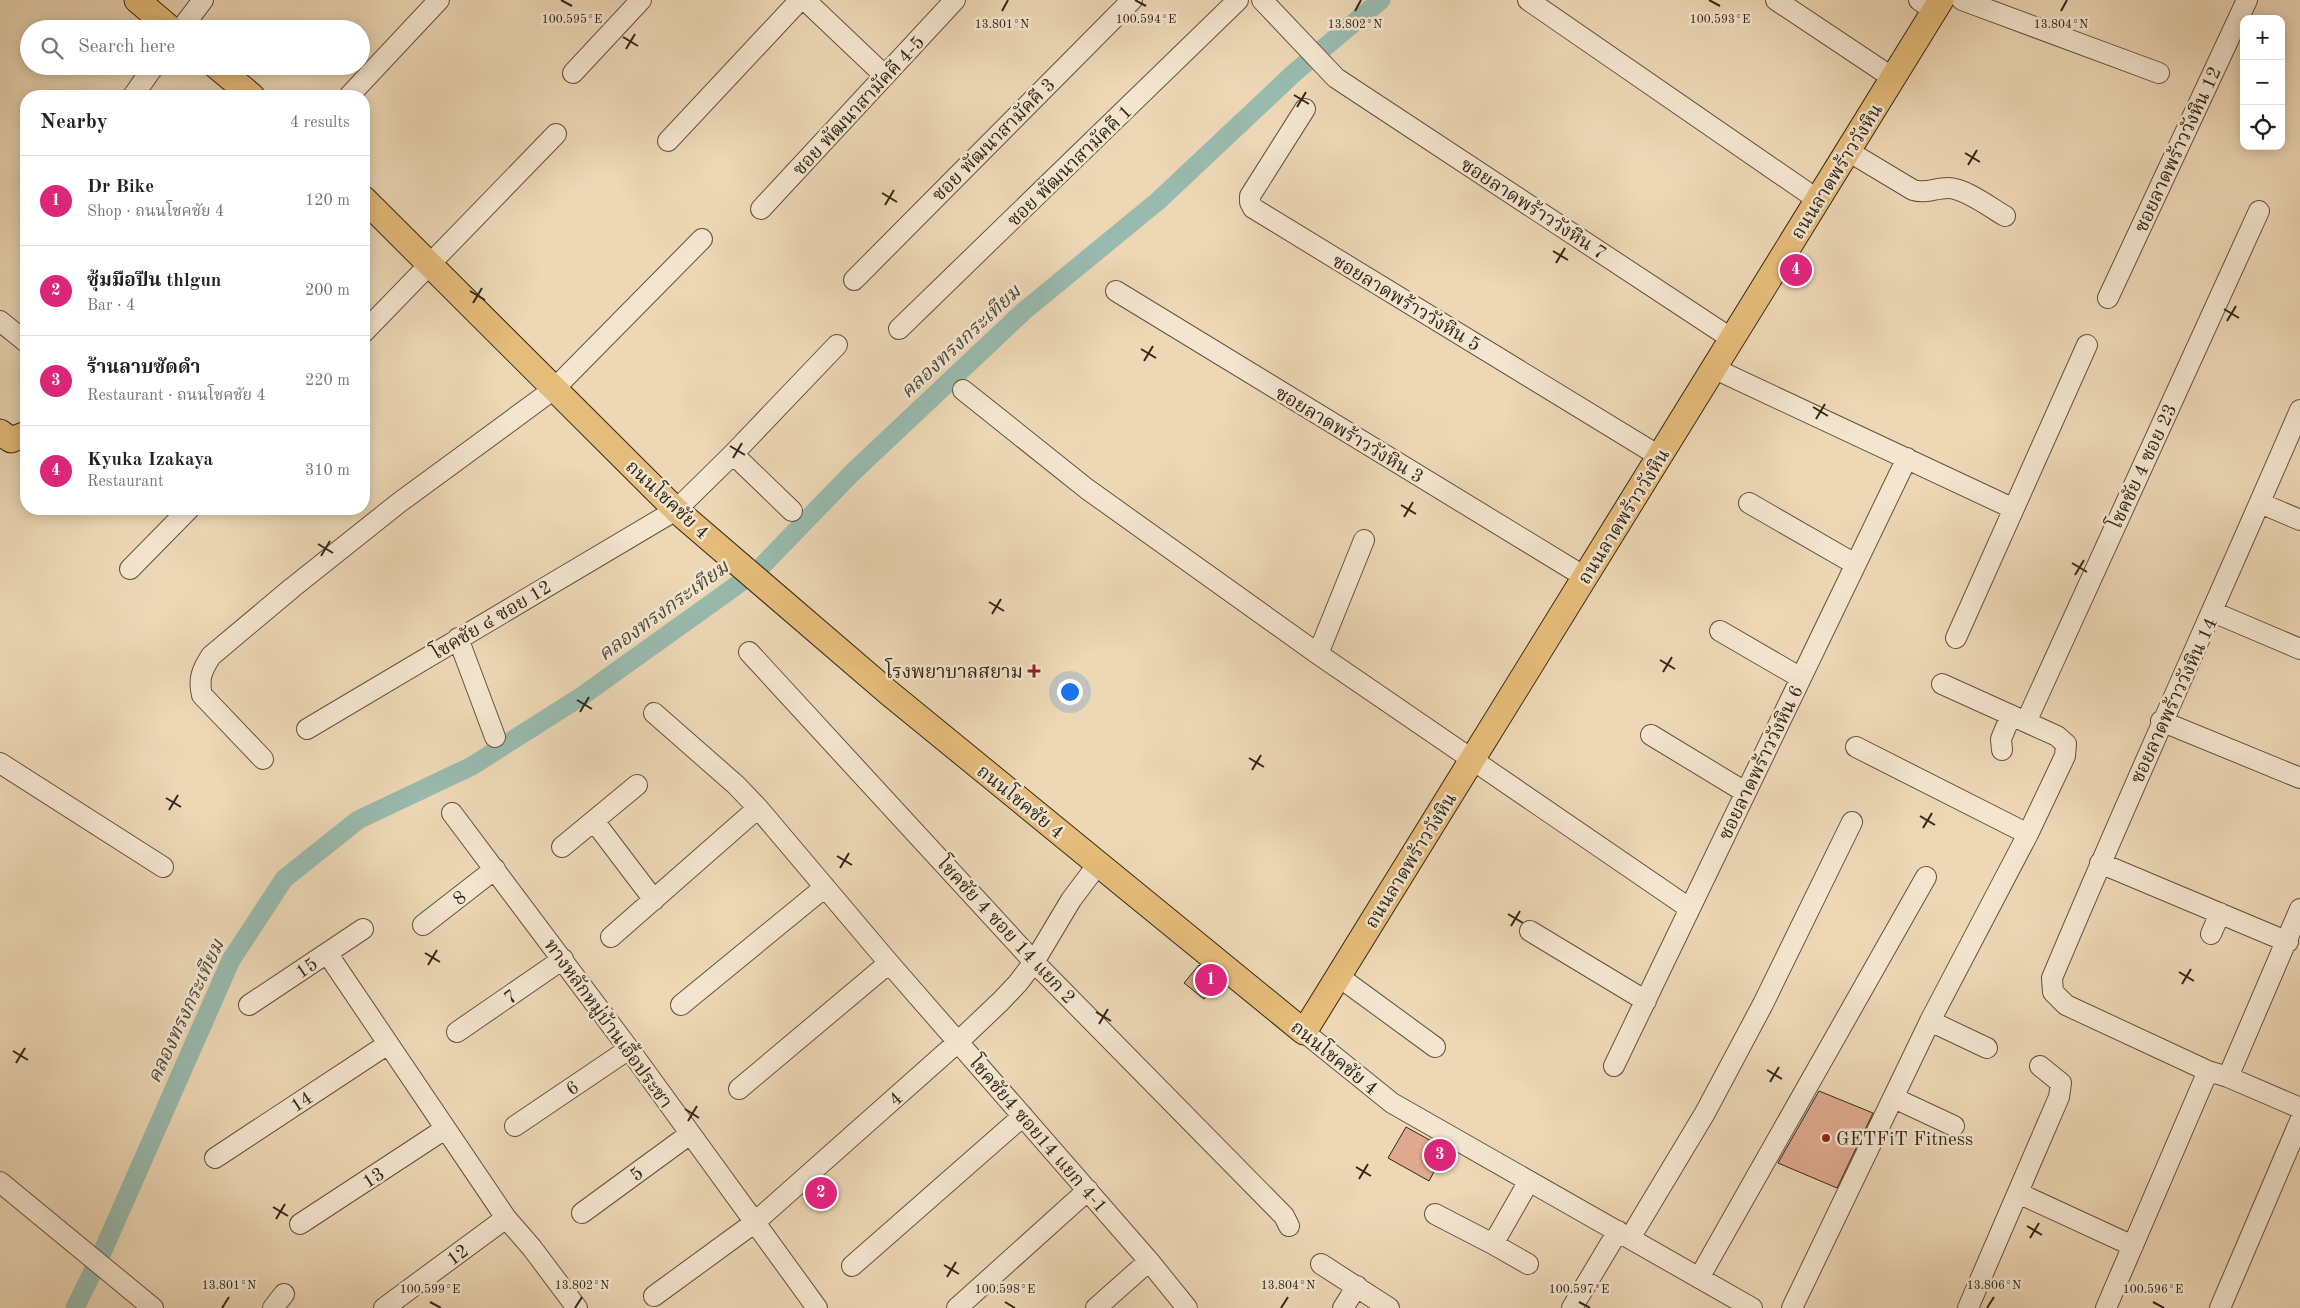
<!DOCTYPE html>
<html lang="en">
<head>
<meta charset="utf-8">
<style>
	body { margin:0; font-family:"Old Standard TT","Noto Serif Thai",serif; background:#f2f2f2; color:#202124 }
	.controls { position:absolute; right:15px; top:15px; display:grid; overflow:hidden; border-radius:10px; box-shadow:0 2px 12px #0003 }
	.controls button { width:45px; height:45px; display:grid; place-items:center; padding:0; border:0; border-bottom:1px solid #e0e0e0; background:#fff; color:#202124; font:25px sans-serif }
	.you { position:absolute; left:1069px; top:691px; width:18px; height:18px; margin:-12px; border:4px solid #fff; border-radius:50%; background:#1a73e8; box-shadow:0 0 0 8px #1a73e833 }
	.badge { display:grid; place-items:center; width:32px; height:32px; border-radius:50%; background:#db2777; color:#fff; font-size:16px; font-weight:700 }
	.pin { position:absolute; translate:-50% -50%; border:2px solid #fff; box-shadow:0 1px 5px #0006 }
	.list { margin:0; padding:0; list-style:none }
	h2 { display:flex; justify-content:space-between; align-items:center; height:65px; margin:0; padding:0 20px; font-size:21px }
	h2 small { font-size:16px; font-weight:400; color:#757577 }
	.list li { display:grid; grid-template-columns:32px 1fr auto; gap:15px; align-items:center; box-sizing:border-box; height:90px; padding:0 20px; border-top:1px solid #e0e0e0 }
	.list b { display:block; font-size:19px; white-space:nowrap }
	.list p { margin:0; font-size:16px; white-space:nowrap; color:#757577 }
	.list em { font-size:16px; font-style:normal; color:#757577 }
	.icon { flex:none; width:28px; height:28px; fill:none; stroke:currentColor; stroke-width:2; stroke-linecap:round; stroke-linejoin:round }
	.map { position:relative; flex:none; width:2300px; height:1308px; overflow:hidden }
	.search { position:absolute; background:#fff; box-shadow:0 2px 12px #0003; left:20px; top:20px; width:350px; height:55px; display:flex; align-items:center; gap:12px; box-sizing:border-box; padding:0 18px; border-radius:28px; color:#757577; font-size:19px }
	.panel { position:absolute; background:#fff; box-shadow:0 2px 12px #0003; left:20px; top:90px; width:350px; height:425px; border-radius:20px }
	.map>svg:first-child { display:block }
</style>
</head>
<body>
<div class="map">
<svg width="2300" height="1308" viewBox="0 0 2300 1308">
	<rect width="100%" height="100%" fill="#edd7b5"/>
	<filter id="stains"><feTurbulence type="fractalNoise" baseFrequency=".004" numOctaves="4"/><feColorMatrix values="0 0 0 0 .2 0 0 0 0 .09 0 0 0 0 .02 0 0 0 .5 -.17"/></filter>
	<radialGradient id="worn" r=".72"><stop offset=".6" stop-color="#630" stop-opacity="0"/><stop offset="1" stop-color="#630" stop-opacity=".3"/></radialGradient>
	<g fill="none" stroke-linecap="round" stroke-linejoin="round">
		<!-- canal -->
		<path stroke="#99baae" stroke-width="19" d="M 75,1308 L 101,1255 L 231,960 L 284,879 L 358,820 L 472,766 L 582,696 L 758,570 L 852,473 L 1024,311 L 1158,201 L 1294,73 L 1381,0"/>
	</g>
	<!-- building -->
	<path fill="#e0a98f" stroke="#332717" d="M 1199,965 L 1219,981 L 1204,999 L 1184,983 Z
		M 1819,1091 L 1873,1113 L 1837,1188 L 1778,1163 Z
		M 1406,1127 L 1446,1149 L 1429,1181 L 1388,1158 Z"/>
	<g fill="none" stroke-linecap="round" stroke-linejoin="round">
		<defs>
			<path id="minor" d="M 805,0 L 885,76
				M 1262,0 L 1336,78 L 1732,339
				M 1528,0 L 1818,200
				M 1776,0 L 1893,78
				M 1919,0 L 1935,11
				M 1962,0 L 2159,73
				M 181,29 L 203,0
				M 573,73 L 641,0
				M 133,96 L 154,66
				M 349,96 L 439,0
				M 1305,109 L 1250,196 L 1250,202 L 1253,208 L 1659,456
				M 668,141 L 800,0
				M 1848,151 L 1913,190 C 1926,194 1935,188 1948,188 C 1965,188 1991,208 2005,216
				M 761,209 L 955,0
				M 854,280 L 1132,0
				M 1116,291 L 1585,577
				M 2108,298 L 2247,0
				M 0,321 L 26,342
				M 899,329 L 1238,0
				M 364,332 L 556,134
				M 1713,368 L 2012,508
				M 963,390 L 1087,489 L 1318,654 L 1689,908
				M 2300,410 C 2218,600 2132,787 2052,978 L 2053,992 L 2066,1005 L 2208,1071 L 2228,1077 L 2300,1108
				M 733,454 L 792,511
				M 1749,503 L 1855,564
				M 2260,503 L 2300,520
				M 130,569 L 189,509
				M 2213,612 L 2300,649
				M 1720,631 L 1801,678
				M 458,638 L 495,737
				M 1956,638 L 2087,345
				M 749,652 L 1034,962 L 1284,1216 L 1289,1226
				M 1318,654 L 1364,540
				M 654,713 L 736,785 L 758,808 L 889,963 L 1149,1261 L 1187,1308
				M 2161,721 L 2300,778
				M 2026,722 L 2259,211
				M 307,729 L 676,510 L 733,454 L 837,345
				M 1651,735 L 1745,792
				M 1856,747 L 2028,834
				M 2002,750 L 2001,739 L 2011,715
				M 263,759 L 202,695 C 198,679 202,670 211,656 L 292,588 L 400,502 L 554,389 L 702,239
				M 0,763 L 163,867
				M 452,813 L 629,1049 L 817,1308
				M 594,821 L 654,900
				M 562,847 L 637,785
				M 2100,863 L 2288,942
				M 423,925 L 495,869
				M 1530,931 L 1646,1001
				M 2211,934 L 2220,913
				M 611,937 L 758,808
				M 327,953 L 506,1218 L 532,1248 L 577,1308
				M 1338,976 L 1435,1047
				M 249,1005 L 363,929
				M 681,1005 L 825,887
				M 1930,1021 L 1987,1048
				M 457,1032 L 563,959
				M 1304,1032 L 1392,1103 L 1752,1308
				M 1614,1066 L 1907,458
				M 2228,1077 L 2300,909
				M 739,1089 L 889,963
				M 1894,1098 L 1954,1126
				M 515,1126 L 629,1049
				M 215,1158 L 388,1044
				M 0,1182 L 153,1308
				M 2018,1193 L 2133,1246
				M 582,1213 L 690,1134
				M 1435,1214 L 1493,1244
				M 300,1224 L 445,1129
				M 1630,1238 L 1705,1113 L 1763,1004 L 1852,822
				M 1321,1264 L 1389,1308
				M 1528,1264 L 1493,1244 L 1529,1181
				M 852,1266 L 1023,1116
				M 1699,1278 L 1926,877
				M 654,1296 L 754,1223 L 959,1041 L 1001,1001 L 1018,983 L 1034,962 L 1071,900 L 1098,864
				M 273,1308 L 284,1294
				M 384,1308 L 506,1218
				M 957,1308 L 1088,1190
				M 1096,1308 L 1149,1261
				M 1343,1308 L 1357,1286
				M 1572,1308 L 1618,1231
				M 1792,1308 L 1930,1021 L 2028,834 L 2065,756 L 2066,744 L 2057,736 L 1942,684
				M 1968,1308 L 2059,1097 L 2061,1083 L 2040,1066
				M 2106,1308 L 2208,1071
				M 2220,1308 L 2300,1121"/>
			<path id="major" d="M 137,0 L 171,29
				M 216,66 L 252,96
				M 364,199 L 676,510 L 889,693 L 1304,1032 L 1941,0
				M 0,432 L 11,440 L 26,434"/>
		</defs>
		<!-- minor casing -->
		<use href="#minor" stroke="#62533e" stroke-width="22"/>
		<!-- major casing -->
		<use href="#major" stroke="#332717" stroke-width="27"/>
		<!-- minor -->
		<use href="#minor" stroke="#f3e5cf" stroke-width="20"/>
		<!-- major -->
		<use href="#major" stroke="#e6bc7a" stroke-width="25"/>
	</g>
	<!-- ticks -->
	<path fill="none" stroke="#332717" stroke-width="2" d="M 561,0 L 572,6M 1135,0 L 1146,6M 1709,0 L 1720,6M 1002,11 L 1008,0M 1355,11 L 1361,0M 2061,11 L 2067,0M 623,37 L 638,46M 626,49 L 635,34M 1294,95 L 1309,104M 1297,107 L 1306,92M 1965,153 L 1980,162M 1968,165 L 1977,150M 882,193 L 897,202M 885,205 L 894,190M 1553,251 L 1568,260M 1556,263 L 1565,248M 470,291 L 485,300M 473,303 L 482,288M 2224,309 L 2239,318M 2227,321 L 2236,306M 1141,349 L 1156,358M 1144,361 L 1153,346M 1813,407 L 1828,416M 1816,419 L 1825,404M 730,446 L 745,455M 733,458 L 742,443M 1401,505 L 1416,514M 1404,517 L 1413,502M 318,544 L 333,553M 321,556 L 330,541M 2072,563 L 2087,572M 2075,575 L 2084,560M 989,602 L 1004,611M 992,614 L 1001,599M 1660,660 L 1675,669M 1663,672 L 1672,657M 577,700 L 592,709M 580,712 L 589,697M 1249,758 L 1264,767M 1252,770 L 1261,755M 166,798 L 181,807M 169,810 L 178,795M 1920,816 L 1935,825M 1923,828 L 1932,813M 837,856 L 852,865M 840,868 L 849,853M 1508,914 L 1523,923M 1511,926 L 1520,911M 425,953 L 440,962M 428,965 L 437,950M 2179,972 L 2194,981M 2182,984 L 2191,969M 1096,1012 L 1111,1021M 1099,1024 L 1108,1009M 13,1051 L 28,1060M 16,1063 L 25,1048M 1767,1070 L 1782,1079M 1770,1082 L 1779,1067M 685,1109 L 699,1118M 688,1121 L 697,1106M 1356,1167 L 1371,1176M 1359,1179 L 1368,1164M 273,1207 L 288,1216M 276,1219 L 285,1204M 2027,1226 L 2042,1235M 2030,1238 L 2039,1223M 944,1265 L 959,1274M 947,1277 L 956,1262M 430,1302 L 441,1308M 1005,1302 L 1015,1308M 1579,1302 L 1590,1308M 2153,1302 L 2164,1308M 222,1308 L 229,1297M 575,1308 L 582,1297M 1281,1308 L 1288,1297M 1987,1308 L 1994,1297"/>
	<!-- markers -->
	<g fill="#8f2418" stroke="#f3e5cf" stroke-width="2">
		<path d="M1031.5 663.5h5v5h5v5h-5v5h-5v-5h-5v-5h5z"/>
		<circle cx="1826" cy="1138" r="5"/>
	</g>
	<g text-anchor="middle" stroke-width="5" stroke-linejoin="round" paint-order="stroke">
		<!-- street labels -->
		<g font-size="19" fill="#332717" stroke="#f3e5cf">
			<text transform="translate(858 105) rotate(-47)" y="7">ซอย พัฒนาสามัคคี 4-5</text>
			<text transform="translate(993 139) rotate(-45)" y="7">ซอย พัฒนาสามัคคี 3</text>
			<text transform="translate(2177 149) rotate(-65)" y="7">ซอยลาดพร้าววังหิน 12</text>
			<text transform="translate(1069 165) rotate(-44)" y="7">ซอย พัฒนาสามัคคี 1</text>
			<text transform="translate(1836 171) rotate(-58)" y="7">ถนนลาดพร้าววังหิน</text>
			<text transform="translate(1534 208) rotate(33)" y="7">ซอยลาดพร้าววังหิน 7</text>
			<text transform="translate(1407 302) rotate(31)" y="7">ซอยลาดพร้าววังหิน 5</text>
			<text transform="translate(1350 434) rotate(31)" y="7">ซอยลาดพร้าววังหิน 3</text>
			<text transform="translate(2142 466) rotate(-65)" y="7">โชคชัย 4 ซอย 23</text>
			<text transform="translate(668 499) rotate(43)" y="7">ถนนโชคชัย 4</text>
			<text transform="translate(1623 516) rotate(-58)" y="7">ถนนลาดพร้าววังหิน</text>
			<text transform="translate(491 619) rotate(-31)" y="7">โชคชัย ๔ ซอย 12</text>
			<text transform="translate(2173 700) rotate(-65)" y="7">ซอยลาดพร้าววังหิน 14</text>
			<text transform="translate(1760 762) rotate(-64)" y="7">ซอยลาดพร้าววังหิน 6</text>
			<text transform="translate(1021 801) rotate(39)" y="7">ถนนโชคชัย 4</text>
			<text transform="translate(1410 860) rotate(-58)" y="7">ถนนลาดพร้าววังหิน</text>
			<text transform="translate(459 897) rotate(-38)" y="7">8</text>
			<text transform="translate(1007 930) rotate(47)" y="7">โชคชัย 4 ซอย 14 แยก 2</text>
			<text transform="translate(306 967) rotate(-34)" y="7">15</text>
			<text transform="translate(510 996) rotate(-35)" y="7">7</text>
			<text transform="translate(609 1023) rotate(54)" y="7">ทางหลักหมู่บ้านเอื้อประชา</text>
			<text transform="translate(1335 1057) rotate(39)" y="7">ถนนโชคชัย 4</text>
			<text transform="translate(572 1087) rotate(-34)" y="7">6</text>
			<text transform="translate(895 1098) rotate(-42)" y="7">4</text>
			<text transform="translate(301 1101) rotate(-33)" y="7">14</text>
			<text transform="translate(1039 1134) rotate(49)" y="7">โชคชัย4 ซอย14 แยก 4-1</text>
			<text transform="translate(636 1173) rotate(-36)" y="7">5</text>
			<text transform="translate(373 1177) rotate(-33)" y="7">13</text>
			<text transform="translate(457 1254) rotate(-36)" y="7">12</text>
		</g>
		<!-- poi labels -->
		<g font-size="19" fill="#332717" stroke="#f3e5cf" text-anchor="end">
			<text x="1023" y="678">โรงพยาบาลสยาม</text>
			<text x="1836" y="1145" text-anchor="start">GETFiT Fitness</text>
		</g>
		<!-- water labels -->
		<g font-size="20" font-style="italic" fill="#4c4c3d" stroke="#f3e5cf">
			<text transform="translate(960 341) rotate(-43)" y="7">คลองทรงกระเทียม</text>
			<text transform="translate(663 610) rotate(-36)" y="7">คลองทรงกระเทียม</text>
			<text transform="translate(185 1011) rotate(-65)" y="7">คลองทรงกระเทียม</text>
		</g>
	</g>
	<g font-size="12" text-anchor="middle" fill="#332717" stroke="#f3e5cf" stroke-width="5" stroke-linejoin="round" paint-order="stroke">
		<text x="1720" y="23">100.593°E</text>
		<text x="572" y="23">100.595°E</text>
		<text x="1146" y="23">100.594°E</text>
		<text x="2061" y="28">13.804°N</text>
		<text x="1002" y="28">13.801°N</text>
		<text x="1355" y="28">13.802°N</text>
		<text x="229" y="1289">13.801°N</text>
		<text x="582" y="1289">13.802°N</text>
		<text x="1288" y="1289">13.804°N</text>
		<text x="1994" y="1289">13.806°N</text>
		<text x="430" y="1293">100.599°E</text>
		<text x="1005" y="1293">100.598°E</text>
		<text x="1579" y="1293">100.597°E</text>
		<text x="2153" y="1293">100.596°E</text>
	</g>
	<rect width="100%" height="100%" filter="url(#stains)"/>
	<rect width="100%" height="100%" fill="url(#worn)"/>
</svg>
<div class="controls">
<button>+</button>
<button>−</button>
<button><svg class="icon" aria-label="locate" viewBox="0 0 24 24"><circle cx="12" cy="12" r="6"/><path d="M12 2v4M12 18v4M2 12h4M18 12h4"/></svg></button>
</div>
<div class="you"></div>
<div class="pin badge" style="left:1211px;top:980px">1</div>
<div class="pin badge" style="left:821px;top:1193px">2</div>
<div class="pin badge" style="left:1440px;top:1155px">3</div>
<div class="pin badge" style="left:1796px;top:270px">4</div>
<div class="search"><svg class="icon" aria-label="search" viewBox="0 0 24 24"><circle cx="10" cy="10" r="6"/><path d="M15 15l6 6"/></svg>Search here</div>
<section class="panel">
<h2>Nearby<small>4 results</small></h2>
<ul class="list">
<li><span class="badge">1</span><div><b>Dr Bike</b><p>Shop · ถนนโชคชัย 4</p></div><em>120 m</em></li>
<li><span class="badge">2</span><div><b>ซุ้มมือปืน thlgun</b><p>Bar · 4</p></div><em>200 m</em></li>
<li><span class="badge">3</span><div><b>ร้านลาบซัดดำ</b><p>Restaurant · ถนนโชคชัย 4</p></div><em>220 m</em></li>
<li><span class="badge">4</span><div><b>Kyuka Izakaya</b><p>Restaurant</p></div><em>310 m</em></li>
</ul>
</section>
</div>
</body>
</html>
